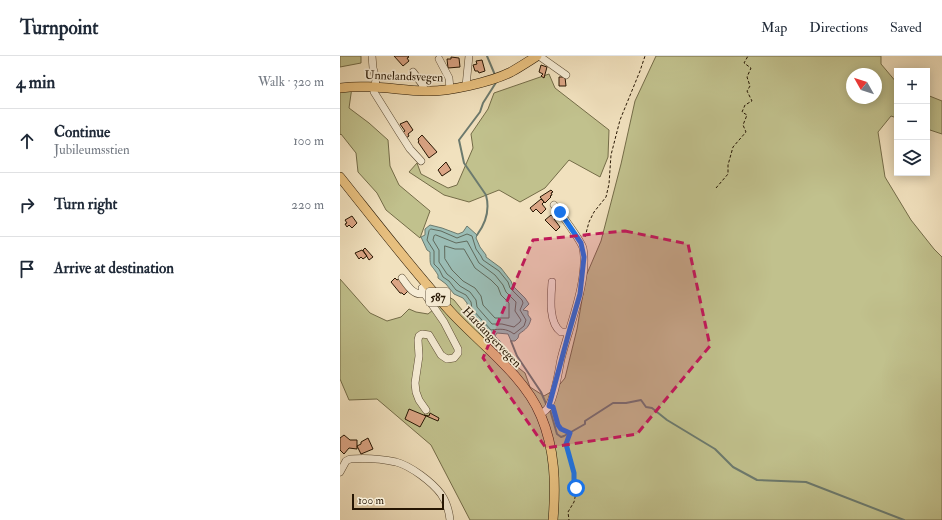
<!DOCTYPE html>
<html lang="en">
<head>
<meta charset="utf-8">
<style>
	body { margin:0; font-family:"IM FELL Double Pica",serif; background:#f2f2f3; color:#1f2937 }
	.controls { position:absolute; right:12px; top:12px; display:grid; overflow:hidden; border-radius:0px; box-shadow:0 2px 10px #0003 }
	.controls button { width:36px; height:36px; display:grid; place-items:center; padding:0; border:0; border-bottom:1px solid #e0e1e3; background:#fff; color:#1f2937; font:20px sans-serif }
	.compass { position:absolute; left:506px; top:12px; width:36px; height:36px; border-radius:50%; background:#fff; box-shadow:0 2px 10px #0003; rotate:309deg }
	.scale { position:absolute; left:12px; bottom:10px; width:92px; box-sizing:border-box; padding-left:4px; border:2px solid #261603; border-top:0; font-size:11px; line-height:14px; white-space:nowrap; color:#261603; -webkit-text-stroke:3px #f6ecd5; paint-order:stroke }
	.stop { position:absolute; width:12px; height:12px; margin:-9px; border:3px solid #1a73e8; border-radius:50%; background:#fff }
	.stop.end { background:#1a73e8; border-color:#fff; box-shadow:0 1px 4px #0008 }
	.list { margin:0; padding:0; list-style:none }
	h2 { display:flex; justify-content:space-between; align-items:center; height:52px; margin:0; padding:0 16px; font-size:17px }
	h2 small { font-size:13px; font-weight:400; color:#747a83 }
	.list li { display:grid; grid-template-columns:26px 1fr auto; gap:12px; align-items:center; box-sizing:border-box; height:64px; padding:0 16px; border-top:1px solid #e0e1e3 }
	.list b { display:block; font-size:15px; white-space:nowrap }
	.list p { margin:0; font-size:13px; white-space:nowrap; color:#747a83 }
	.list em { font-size:13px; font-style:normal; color:#747a83 }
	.icon { flex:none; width:22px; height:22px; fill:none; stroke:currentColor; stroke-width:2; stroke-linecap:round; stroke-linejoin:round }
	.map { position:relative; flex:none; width:602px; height:464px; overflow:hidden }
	header { display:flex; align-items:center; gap:24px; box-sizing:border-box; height:56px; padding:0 20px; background:#fff; border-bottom:1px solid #e0e1e3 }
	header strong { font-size:19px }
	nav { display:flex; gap:22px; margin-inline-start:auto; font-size:14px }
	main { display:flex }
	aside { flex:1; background:#fff }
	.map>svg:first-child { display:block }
</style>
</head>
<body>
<header>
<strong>Turnpoint</strong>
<nav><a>Map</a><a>Directions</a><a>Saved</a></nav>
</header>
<main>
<aside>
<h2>4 min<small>Walk · 320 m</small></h2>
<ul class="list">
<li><svg class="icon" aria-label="ahead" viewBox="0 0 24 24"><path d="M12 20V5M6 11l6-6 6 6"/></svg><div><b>Continue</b><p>Jubileumsstien</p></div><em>100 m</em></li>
<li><svg class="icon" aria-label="right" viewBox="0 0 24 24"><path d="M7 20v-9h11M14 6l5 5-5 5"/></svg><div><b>Turn right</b></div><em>220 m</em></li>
<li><svg class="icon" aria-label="arrive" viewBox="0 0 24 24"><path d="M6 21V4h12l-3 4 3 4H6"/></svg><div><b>Arrive at destination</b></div></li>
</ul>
</aside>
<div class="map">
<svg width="602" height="464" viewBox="0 0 602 464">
	<rect width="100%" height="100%" fill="#f1e1be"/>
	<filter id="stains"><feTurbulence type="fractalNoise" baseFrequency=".005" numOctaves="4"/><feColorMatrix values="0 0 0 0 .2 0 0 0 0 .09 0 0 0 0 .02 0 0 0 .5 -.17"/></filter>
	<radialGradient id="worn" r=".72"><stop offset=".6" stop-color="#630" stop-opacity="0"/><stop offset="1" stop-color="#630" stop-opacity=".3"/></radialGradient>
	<!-- green -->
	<path fill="#c1c18d" stroke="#746c48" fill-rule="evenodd" d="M 0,0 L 21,0 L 21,7 L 0,11 Z
		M 316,0 L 541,0 L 541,8 L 557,27 L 557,62 L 551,60 L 538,76 L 545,121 L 571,164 L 594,193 L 602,201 L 602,464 L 130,464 L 91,389 L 37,343 L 9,344 L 0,323 L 0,223 L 30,257 L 47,265 L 61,261 L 69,253 L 76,256 L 88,258 L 99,249 L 104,238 L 114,244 L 130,264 L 142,275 L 155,293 L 185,317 L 190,331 L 204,340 L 216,333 L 225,322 L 237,273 L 246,220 L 261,185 L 281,108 L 295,45 ZM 512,18 L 536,18 L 536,42 L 512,42 Z
		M 209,18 L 215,32 L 269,74 L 268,101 L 260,121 L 229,104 L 205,132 L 180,146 L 159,134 L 129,146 L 104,139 L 69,116 L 77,107 L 81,118 L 108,132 L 117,129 L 133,92 L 131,78 L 148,53 L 154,37 Z
		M 0,30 L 12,31 L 9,52 L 29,67 L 48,84 L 50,110 L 59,129 L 90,155 L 80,182 L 46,154 L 37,137 L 18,116 L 16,97 L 1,78 L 0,79 Z
		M 587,39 L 602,45 L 602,78 L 587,73 Z"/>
	<!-- water -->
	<path fill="#9bbdb5" stroke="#6c7a6e" d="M 90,169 L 102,172 L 118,178 L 123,176 L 127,170 L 137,179 L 136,182 L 140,191 L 146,199 L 146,201 L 161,212 L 171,225 L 173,230 L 185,242 L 189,248 L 183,254 L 188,255 L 188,259 L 191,263 C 189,271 186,273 179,278 L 178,282 L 175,285 L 171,285 L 168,278 L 157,277 L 155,280 L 161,286 L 159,289 L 128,255 L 127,247 L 123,242 L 114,238 L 106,228 L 98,222 L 98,219 C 90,206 90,213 90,196 L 87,194 L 81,181 L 85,179 L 85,173 Z"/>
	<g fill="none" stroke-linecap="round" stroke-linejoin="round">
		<!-- shore -->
		<path stroke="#606a5c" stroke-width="1" d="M 91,173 L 101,175 L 117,182 L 127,178 L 132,180 L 136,193 L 141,200 L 143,204 L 159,215 L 168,226 L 170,232 L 182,244 L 183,247 L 180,254 L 186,264 L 184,270 L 174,278 C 166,272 160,273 151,274 L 132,253 L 131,246 L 126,239 L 116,234 L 109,225 L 103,221 L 99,213 L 94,208 L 94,195 L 87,184 L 89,175 Z
			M 96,179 L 116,187 L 127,185 L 139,207 L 155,219 L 163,229 L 166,236 L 176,246 L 175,255 L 181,264 L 180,266 L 174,271 L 162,268 L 152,268 L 137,251 L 136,244 L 130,236 L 120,230 L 112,222 L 107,218 L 99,206 L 99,194 L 93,184 L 94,180 Z
			M 105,190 L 115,193 L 124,193 L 135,212 L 151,224 L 158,231 L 161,239 L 169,247 L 169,262 L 155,262 L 143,249 L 141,240 L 135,232 L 123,225 L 112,214 L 105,203 Z"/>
		<!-- stream -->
		<path stroke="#6c7a6e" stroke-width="2" d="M 147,0 L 155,19
			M 137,179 C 146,167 150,154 146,139 L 124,107 L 119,84 L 140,56 L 143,47 L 157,25
			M 171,285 L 177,300 L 201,336 L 207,350
			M 210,354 L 217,378 L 221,381 L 224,380 L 245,368 L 245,365 L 273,347 L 286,347 L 301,344 L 306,351 L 312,352 L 327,364 L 375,393 L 393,411 L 417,424 L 466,426 L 564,464"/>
	</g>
	<!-- building -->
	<path fill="#dba585" stroke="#261603" d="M 54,0 L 68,0 L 69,1 L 67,2 L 69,5 L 63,10 Z
		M 111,1 L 119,2 L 120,11 L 108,12 L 107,3 L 111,3 Z
		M 142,4 L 145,15 L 139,17 L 138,15 L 135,15 L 133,9 L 137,8 L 136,5 Z
		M 201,9 L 207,11 L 204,22 L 201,20 L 203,18 L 199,16 Z
		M 94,21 L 95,25 L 87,26 L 86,23 Z
		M 219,21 L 225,21 L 226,30 L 219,30 Z
		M 67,65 L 73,74 L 68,78 L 69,80 L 66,82 L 62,77 L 65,75 L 60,68 Z
		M 82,79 L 97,96 L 89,102 L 78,86 L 79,85 L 78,83 Z
		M 106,106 L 111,114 L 102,120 L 98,114 Z
		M 211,134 L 213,136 L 211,137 L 212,139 L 210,140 L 211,141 L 205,147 L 200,141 Z
		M 201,143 L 204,146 L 202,148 L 206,153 L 201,158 L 196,153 L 193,156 L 190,152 Z
		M 211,159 L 215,162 L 214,163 L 220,171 L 216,175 L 205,164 Z
		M 12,160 L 17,167 L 12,172 L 9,169 L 7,171 L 5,168 L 7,167 L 5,164 Z
		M 25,192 L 33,201 L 29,204 L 23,194 Z
		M 22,194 L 27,200 L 23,203 L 21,201 L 19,203 L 15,197 Z
		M 55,222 L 57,224 L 59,223 L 67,232 L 68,235 L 64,239 L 62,237 L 60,237 L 51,226 Z
		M 69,353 L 86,360 L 80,371 L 65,363 Z
		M 90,357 L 99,362 L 98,365 L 84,359 L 89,360 Z
		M 4,379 L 10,384 L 17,384 L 17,393 L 9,392 L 4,398 L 0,394 L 0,382 Z
		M 28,382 L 33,393 L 21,398 L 17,390 L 21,388 L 21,386 Z"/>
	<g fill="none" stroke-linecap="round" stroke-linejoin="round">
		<defs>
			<path id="minor" d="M 32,0 L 33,12 L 36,23 L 34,36 L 59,76 L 70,93 L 81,105
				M 199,0 L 226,19
				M 99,3 L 109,22 L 110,33
				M 73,16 L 82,28 L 85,35
				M 126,30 L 129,0
				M 62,222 C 67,229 74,241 84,237
				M 212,226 C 211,240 208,267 221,276 L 229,276
				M 86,354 L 79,344 L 76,336 L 75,327 L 79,300 L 78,284 L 79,280 L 82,278 L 89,279 L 101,299 L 107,303 L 114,302 L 118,297 L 118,293 L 104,266 L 84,237 L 82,232 L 87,228
				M 200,358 C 204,356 207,354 209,350 C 216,336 218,318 221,303 C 229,271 249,223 243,192 C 241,185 220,156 214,149
				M 0,416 L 6,405 L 10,403 C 24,402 42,403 56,406 C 71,410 92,426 101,438 C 106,445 109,455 110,464"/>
			<path id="major" d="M 0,32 C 28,28 57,34 85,35 C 108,36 151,26 171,16 C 180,11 189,5 197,0
				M 0,121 C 36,166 71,212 110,255 C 139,287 184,319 201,360 C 215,393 216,428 213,464"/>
		</defs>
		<!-- minor casing -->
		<use href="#minor" stroke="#594932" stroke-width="8"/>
		<!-- major casing -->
		<use href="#major" stroke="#261603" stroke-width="10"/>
		<!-- path -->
		<path stroke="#261603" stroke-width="1" stroke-dasharray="3 2" stroke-linecap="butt" d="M 376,132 L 388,118 L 388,109 L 393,91 L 406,76 L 403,69 L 407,59 L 402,56 L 405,49 L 412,45 L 407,35 L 410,30 L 407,21 L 411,12 L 404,7 L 408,0
			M 245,181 L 249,166 L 254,156 L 266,141 L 269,128 L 271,99 L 280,64 L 300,15 L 305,0
			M 214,355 L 218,369 L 221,373 L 231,377 L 227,389 L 234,417 L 234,427 L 236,437 L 234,446 L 228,456 L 229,464"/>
		<!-- minor -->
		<use href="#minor" stroke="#f6ecd5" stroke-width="7"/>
		<!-- major -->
		<use href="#major" stroke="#e8c07f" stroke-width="9"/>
	</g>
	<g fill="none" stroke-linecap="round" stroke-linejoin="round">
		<!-- route -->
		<path stroke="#1a73e8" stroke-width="5" d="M 220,156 L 241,187 L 244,201 L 240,238 L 229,276 L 209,350 L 213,351 L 218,369 L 221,373 L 230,377 L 226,388 L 234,417 L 234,427 L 236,432"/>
	</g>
	<!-- marked area -->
	<path fill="#c2185b" fill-opacity="0.2" stroke="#c2185b" stroke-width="3" stroke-dasharray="8 5" stroke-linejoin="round" d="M 285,175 L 348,188 L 370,290 L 297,378 L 206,392 L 143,302 L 193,184 Z"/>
	<g text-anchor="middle" stroke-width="3.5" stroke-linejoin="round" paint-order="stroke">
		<!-- shield labels -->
		<rect fill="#f6ecd5" stroke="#645642" stroke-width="1" x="86" y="232" width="24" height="18" rx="3"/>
		<g font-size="11" font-weight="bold" fill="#261603">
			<text x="98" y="245">587</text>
		</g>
		<!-- street labels -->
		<g font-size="12" fill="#261603" stroke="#f6ecd5">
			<text transform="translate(64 20) rotate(2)" y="4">Unnelandsvegen</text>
			<text transform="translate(152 281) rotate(46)" y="4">Hardangervegen</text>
		</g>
	</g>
	<rect width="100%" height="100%" filter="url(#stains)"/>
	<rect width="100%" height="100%" fill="url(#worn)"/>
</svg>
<div class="controls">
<button>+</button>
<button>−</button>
<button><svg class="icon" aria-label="layers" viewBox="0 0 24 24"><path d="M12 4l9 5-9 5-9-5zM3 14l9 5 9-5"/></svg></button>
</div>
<svg class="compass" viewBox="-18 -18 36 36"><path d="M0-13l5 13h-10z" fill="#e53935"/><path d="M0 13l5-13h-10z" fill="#747a83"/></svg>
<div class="scale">100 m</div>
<div class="stop" style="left:236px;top:432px"></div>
<div class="stop end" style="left:220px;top:156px"></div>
</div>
</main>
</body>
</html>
